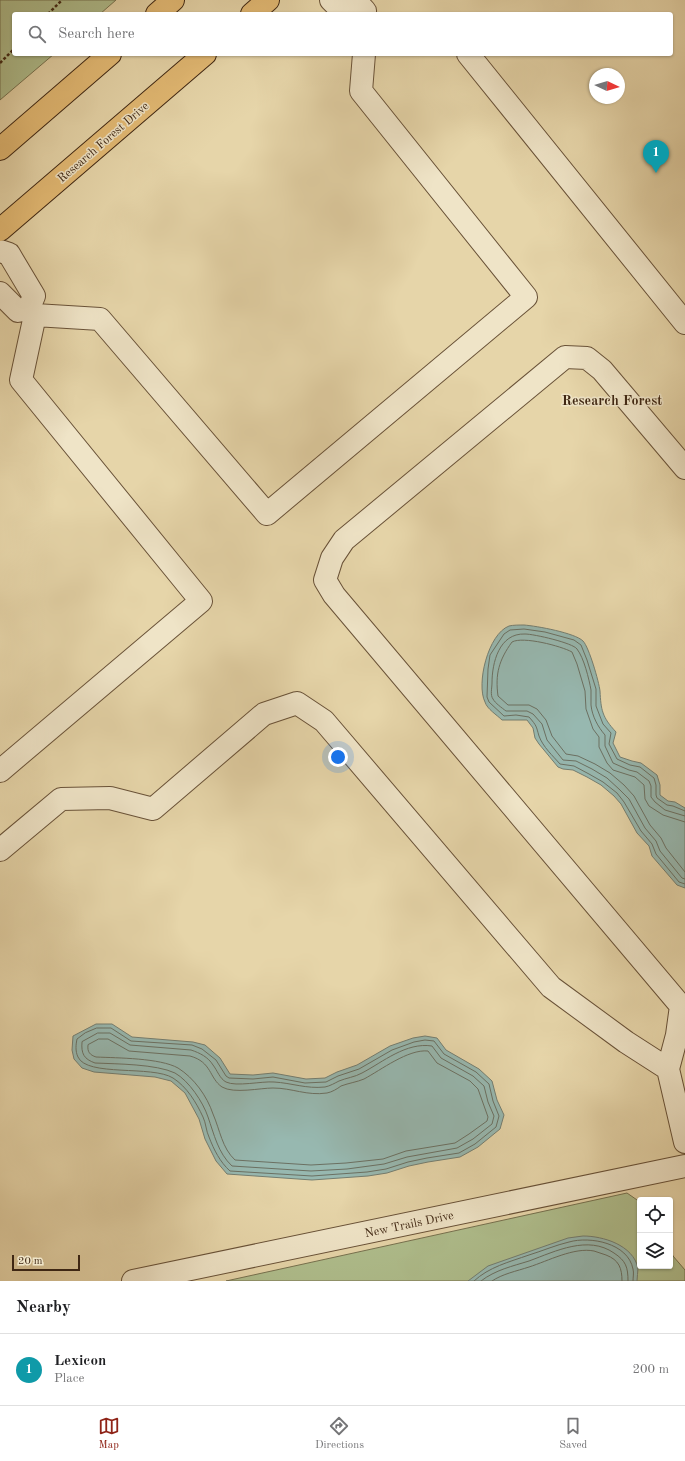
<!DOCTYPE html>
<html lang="en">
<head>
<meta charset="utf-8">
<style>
	body { margin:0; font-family:"Old Standard TT",serif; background:#f6f6f6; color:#202124 }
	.controls { position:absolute; right:12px; bottom:12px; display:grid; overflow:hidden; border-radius:4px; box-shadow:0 1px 3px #0004 }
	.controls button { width:36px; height:36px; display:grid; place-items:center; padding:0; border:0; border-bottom:1px solid #e0e0e0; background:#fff; color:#202124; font:20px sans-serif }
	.compass { position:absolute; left:589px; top:68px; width:36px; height:36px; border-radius:50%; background:#fff; box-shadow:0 1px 3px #0004; rotate:94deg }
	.scale { position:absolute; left:12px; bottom:10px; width:68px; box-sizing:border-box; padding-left:4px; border:2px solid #3f2713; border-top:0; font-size:11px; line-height:14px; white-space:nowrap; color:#3f2713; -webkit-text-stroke:3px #efe4c7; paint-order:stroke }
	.you { position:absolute; left:338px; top:757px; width:14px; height:14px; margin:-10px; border:3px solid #fff; border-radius:50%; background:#1a73e8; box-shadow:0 0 0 6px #1a73e833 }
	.badge { display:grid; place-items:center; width:26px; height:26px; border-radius:50%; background:#8f2418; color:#fff; font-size:13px; font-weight:700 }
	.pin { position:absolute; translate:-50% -33px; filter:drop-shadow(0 1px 2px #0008) }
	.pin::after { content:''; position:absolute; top:21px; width:14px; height:12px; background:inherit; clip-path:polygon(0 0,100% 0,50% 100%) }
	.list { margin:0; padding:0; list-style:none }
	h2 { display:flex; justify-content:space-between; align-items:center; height:52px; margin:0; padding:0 16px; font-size:17px }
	h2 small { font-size:13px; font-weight:400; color:#757577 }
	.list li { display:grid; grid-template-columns:26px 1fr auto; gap:12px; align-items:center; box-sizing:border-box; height:72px; padding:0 16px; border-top:1px solid #e0e0e0 }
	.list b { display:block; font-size:15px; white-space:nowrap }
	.list p { margin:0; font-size:13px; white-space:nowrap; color:#757577 }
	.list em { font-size:13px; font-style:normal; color:#757577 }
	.icon { flex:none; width:22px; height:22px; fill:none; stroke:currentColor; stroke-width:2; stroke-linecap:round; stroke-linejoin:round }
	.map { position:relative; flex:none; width:685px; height:1281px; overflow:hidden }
	.search { position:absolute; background:#fff; box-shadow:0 1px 3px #0004; left:12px; right:12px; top:12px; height:44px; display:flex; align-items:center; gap:10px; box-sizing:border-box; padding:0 14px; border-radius:4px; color:#757577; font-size:15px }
	.sheet { height:124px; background:#fff }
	nav { display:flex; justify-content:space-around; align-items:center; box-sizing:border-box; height:56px; border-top:1px solid #e0e0e0; background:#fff; font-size:11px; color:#757577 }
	nav a { display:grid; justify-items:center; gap:2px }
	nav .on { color:#8f2418 }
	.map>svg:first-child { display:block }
</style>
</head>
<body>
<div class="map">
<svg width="685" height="1281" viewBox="0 0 685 1281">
	<rect width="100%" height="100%" fill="#e6d5a9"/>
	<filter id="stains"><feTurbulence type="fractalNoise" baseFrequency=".005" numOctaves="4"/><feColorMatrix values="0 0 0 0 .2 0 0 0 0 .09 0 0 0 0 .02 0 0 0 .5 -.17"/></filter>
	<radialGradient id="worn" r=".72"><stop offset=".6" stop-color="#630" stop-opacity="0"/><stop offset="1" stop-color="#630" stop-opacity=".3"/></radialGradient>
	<!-- green -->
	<path fill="#afbe8d" stroke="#777250" d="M 0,0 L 116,0 L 100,14 L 14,14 L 14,54 L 54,54 L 0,100 Z
		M 627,1193 L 640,1202 L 640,1266 L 670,1266 L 670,1248 L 673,1256 L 685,1270 L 685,1281 L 226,1281 Z"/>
	<!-- water -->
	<path fill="#97b8b0" stroke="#747e71" d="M 524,625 C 537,626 575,633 583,641 C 589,647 599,682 600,691 C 601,710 602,717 616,732 L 613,743 L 620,757 L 632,761 L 641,763 L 657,775 L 660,785 L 660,795 L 668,801 L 675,802 L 685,808 L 685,888 L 677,885 L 652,856 L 649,846 L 637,833 L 621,804 L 614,796 L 601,785 L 587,777 L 573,770 L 563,769 L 558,767 L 539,744 L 535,738 L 533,728 L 527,720 L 502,720 C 497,715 487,709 485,702 C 476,684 488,634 509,626 C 513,625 519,625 524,625 Z
		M 96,1024 L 112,1024 L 132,1037 L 193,1042 L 205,1045 L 220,1058 L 230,1074 L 253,1075 L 273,1073 L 306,1079 L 325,1078 L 337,1072 L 357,1065 L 390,1046 L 413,1038 L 425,1036 L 437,1038 L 446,1050 L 479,1069 L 492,1081 L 497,1100 L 504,1115 L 500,1129 L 478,1147 L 460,1157 L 428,1162 L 409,1166 L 387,1173 L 368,1176 L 312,1180 L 227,1174 L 216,1161 L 205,1139 L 199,1119 L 185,1093 L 171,1081 L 155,1077 L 94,1072 L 82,1068 L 74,1059 L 72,1050 L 73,1036 Z
		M 583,1236 C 603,1236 633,1245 638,1268 C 638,1272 637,1277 637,1281 L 468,1281 L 488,1266 L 568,1238 Z"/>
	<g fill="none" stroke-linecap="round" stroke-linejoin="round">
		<!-- shore -->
		<path stroke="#6b7062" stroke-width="1" d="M 685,811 L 673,806 L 667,805 L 657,798 L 656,795 L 656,785 L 654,778 L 640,767 L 630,765 L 617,759 L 609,744 L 611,733 L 603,724 L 596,706 L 596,689 L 587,660 L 581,645 L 574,640 L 545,632 L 524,629 L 510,630 L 504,634 L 490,655 L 488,669 L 487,697 L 489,702 L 504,716 L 516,715 L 529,717 C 537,726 536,726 539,736 C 543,747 553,756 560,764 L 574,766 L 589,774 L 603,782 L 617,793 L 624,802 L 641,831 L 652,844 L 656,854 L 679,882 L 685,884
			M 685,816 L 665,810 L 655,802 L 651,797 L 651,786 L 649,781 L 637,772 L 629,770 L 613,763 L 605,746 L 605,735 C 598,727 592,716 591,705 C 591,700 591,695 591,690 C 589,679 584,658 577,649 C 573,643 534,634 525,634 C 499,633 492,663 492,683 C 492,688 490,695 493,699 C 495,703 502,708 506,711 L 527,711 L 533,714 L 542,724 L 547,740 L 563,760 L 576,761 L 592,769 L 607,778 L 620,790 L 629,799 L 645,828 L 656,841 L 660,851 L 682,878 L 685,879
			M 685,822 L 663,815 L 649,806 L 645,799 L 644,785 L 635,777 L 613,770 L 607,763 L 599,747 L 599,737 L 593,729 L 586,709 L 585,691 L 577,664 L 572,652 C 561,646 523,636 512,642 C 499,660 495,674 498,696 L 508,705 L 529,705 L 537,709 L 546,720 L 552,736 L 566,754 L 578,756 L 595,764 L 610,773 L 624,785 L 634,796 L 650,825 L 661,838 L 666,848 L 685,872
			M 97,1028 L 111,1028 L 131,1041 L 192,1045 L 202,1049 L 216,1060 L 226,1076 L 229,1078 L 253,1079 L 273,1077 L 305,1083 L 326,1082 L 338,1076 L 359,1069 L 392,1050 L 414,1042 L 425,1040 L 434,1041 L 444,1054 L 476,1072 L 489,1084 L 493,1101 L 499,1116 L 496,1127 L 475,1144 L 459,1153 L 427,1158 L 408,1162 L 386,1169 L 367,1172 L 312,1176 L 230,1171 C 220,1162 214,1150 209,1137 C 206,1131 206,1123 203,1117 C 196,1102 187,1087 173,1078 C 152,1065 87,1077 78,1057 C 75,1051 76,1044 77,1039 L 85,1033 Z
			M 98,1033 L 110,1033 L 130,1045 L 191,1050 C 200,1053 208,1057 213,1065 C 217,1070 220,1079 226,1082 C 236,1087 262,1081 274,1082 C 292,1083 306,1089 325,1087 C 330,1086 335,1083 339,1081 C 346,1078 355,1077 362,1073 C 383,1062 406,1042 432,1046 L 441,1058 L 473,1076 L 484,1086 L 488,1102 L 494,1116 L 492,1124 L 473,1139 L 457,1148 L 407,1157 L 384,1164 L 347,1169 L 311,1171 L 232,1166 C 218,1153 214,1134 208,1117 C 203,1102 189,1081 175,1073 C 156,1064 117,1064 95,1063 C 84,1059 81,1054 82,1042 Z
			M 99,1039 L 108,1039 L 129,1051 L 190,1056 C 212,1062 209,1078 222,1087 C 234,1094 260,1088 273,1088 C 292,1088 307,1096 327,1093 C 332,1092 337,1089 341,1086 C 349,1083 357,1082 364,1079 C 381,1070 408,1049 428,1051 L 437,1063 L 470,1081 L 478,1089 L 488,1117 L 487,1121 L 469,1134 L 455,1143 L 406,1151 L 383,1159 L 346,1163 L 311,1165 L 235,1160 C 222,1148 220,1130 213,1114 C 207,1096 194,1078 178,1068 C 160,1058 118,1058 96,1057 C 90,1055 87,1052 88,1045 Z
			M 474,1281 C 489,1267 509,1262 529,1255 C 542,1251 556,1245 569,1242 C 590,1236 628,1243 633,1269 C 634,1273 633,1277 633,1281
			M 481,1281 C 495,1270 513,1266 529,1261 C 556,1251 588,1235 614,1253 C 626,1261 628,1267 628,1281
			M 492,1281 C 502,1274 517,1271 529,1267 C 548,1261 574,1247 594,1251 C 598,1252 602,1254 606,1255 C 619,1260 622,1268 622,1281"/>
		<defs>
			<path id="minor" d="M 331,0 L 345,14
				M 355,0 L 365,11 L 364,14
				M 468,54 L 685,323
				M 0,251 L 9,254 L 34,296 L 29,308
				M 0,293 L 18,311 L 29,308
				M 29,308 L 35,315 L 100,319 L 267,514 L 526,297 L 361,91 L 364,54
				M 685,468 L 602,370 L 587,358 L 565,357 L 344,540 L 332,558 L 325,580 L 334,595 L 681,1006 L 677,1035 L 668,1069 L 685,1142
				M 0,771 L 201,601 L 21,380 L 35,315
				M 0,850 L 61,799 L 110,798 L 153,809 L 264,714 L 297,703 L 324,721 L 551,987 L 626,1042 L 668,1069
				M 133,1281 L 685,1166"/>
			<path id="major" d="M 157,14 L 173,0
				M 252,14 L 268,0
				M 0,149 L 110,54
				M 0,230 L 205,54"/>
		</defs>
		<!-- minor casing -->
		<use href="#minor" stroke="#695238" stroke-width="24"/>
		<!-- major casing -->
		<use href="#major" stroke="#3f2713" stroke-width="24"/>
		<!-- path -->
		<path stroke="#3f2713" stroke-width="2.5" stroke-dasharray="3 2" stroke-linecap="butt" d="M 48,14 L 62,0
			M 0,63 L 14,49"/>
		<!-- minor -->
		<use href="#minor" stroke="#efe4c7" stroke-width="22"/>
		<!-- major -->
		<use href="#major" stroke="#e3ba74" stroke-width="22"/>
	</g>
	<g text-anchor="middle" stroke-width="3" stroke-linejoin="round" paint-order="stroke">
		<!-- street labels -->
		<g font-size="12" fill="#3f2713" stroke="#efe4c7">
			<text transform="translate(103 142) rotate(-41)" y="4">Research Forest Drive</text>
			<text transform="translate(409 1224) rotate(-12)" y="4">New Trails Drive</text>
		</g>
		<!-- quarter labels -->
		<g font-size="14" font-weight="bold" fill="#3f2713" stroke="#efe4c7">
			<text x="612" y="405">Research Forest</text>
		</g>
	</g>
	<rect width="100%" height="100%" filter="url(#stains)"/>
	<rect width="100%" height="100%" fill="url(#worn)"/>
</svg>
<div class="controls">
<button><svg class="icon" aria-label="locate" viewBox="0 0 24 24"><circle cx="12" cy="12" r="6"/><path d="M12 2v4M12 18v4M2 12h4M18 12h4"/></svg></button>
<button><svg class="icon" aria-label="layers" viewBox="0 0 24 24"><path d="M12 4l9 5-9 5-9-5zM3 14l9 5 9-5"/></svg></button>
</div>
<svg class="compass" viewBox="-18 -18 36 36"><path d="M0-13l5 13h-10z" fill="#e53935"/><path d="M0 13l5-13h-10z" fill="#757577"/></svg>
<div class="scale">20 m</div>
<div class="you"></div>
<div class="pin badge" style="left:656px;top:173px;background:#0f9aa8">1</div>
<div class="search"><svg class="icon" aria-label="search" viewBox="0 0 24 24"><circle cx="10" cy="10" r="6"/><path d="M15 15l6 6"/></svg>Search here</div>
</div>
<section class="sheet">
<h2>Nearby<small></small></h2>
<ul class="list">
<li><span class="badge" style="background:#0f9aa8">1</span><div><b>Lexicon</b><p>Place</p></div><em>200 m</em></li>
</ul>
</section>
<nav>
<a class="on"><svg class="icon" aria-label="map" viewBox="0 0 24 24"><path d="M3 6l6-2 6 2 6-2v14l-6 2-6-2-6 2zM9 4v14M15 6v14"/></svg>Map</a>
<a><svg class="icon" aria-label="directions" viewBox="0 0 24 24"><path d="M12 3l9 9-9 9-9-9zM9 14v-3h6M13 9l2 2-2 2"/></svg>Directions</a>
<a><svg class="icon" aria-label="saved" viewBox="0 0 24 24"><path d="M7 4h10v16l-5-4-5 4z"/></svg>Saved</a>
</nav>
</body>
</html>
